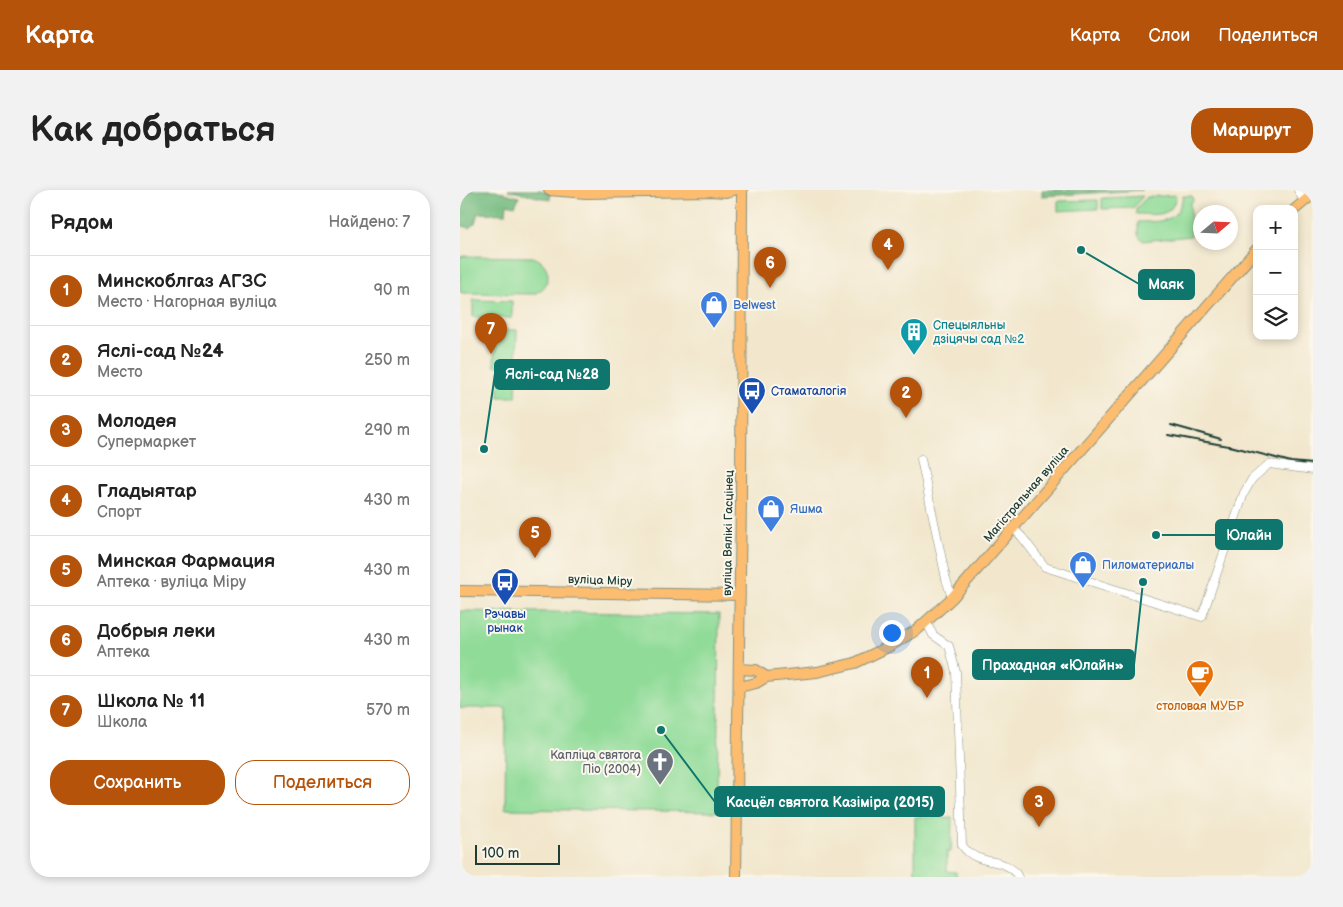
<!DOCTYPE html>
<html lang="ru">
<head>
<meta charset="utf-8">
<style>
	body { margin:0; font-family:"Balsamiq Sans",sans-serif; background:#f2f2f2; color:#222 }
	.controls { position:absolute; right:15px; top:15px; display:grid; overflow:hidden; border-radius:10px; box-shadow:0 2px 8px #0003 }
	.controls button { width:45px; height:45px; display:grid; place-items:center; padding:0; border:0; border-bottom:1px solid #e0e0e0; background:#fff; color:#222; font:25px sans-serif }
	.compass { position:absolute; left:733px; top:15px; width:45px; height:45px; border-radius:50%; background:#fff; box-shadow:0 2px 8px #0003; rotate:71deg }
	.scale { position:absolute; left:15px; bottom:12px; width:85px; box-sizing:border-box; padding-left:5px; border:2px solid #1f3d34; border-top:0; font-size:14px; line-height:18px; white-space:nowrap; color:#1f3d34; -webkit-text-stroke:4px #fbf7ec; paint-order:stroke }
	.you { position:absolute; left:431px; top:442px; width:18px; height:18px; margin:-12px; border:4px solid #fff; border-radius:50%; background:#1a73e8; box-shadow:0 0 0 8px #1a73e833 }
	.badge { display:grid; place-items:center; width:32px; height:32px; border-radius:50%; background:#b45309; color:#fff; font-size:16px; font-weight:700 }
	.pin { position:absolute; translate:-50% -41px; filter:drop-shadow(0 1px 2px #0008) }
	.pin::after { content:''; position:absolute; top:26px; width:18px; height:15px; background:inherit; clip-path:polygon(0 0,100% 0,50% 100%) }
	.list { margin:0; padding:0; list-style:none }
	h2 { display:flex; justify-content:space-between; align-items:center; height:65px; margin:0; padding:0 20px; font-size:21px }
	h2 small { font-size:16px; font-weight:400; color:#767676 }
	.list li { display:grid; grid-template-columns:32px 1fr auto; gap:15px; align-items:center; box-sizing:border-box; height:70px; padding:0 20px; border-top:1px solid #e0e0e0 }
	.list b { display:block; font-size:19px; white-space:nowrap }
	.list p { margin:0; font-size:16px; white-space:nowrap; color:#767676 }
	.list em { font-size:16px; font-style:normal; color:#767676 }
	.actions { display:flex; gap:10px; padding:15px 20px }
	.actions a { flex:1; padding:11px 0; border:1px solid #b45309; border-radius:20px; text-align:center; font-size:18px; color:#b45309 }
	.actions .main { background:#b45309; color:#fff }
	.icon { flex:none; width:28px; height:28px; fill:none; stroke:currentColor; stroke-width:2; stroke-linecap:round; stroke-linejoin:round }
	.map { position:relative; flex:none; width:853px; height:687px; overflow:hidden; border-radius:20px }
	header { display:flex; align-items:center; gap:30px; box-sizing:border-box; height:70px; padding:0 25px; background:#b45309; color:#fff }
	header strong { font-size:24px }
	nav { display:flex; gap:28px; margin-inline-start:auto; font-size:18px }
	.intro { display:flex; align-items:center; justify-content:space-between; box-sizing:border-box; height:120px; padding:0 30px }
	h1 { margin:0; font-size:35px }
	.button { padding:12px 22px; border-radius:20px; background:#b45309; color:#fff; font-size:18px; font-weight:700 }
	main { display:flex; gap:30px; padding:0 30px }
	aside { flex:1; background:#fff; border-radius:20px; box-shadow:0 2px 8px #0003 }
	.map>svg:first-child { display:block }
</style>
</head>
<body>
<header>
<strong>Карта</strong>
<nav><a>Карта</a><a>Слои</a><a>Поделиться</a></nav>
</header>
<div class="intro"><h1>Как добраться</h1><a class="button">Маршрут</a></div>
<main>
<aside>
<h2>Рядом<small>Найдено: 7</small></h2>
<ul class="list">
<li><span class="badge">1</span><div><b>Минскоблгаз АГЗС</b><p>Место · Нагорная вуліца</p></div><em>90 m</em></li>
<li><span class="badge">2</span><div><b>Яслі-сад №24</b><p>Место</p></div><em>250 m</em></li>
<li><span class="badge">3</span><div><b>Молодея</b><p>Супермаркет</p></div><em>290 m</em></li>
<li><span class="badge">4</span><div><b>Гладыятар</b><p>Спорт</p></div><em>430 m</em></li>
<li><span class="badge">5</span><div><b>Минская Фармация</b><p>Аптека · вуліца Міру</p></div><em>430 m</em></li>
<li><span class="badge">6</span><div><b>Добрыя леки</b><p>Аптека</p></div><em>430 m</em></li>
<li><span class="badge">7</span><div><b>Школа № 11</b><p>Школа</p></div><em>570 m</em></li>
</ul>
<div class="actions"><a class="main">Сохранить</a><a>Поделиться</a></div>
</aside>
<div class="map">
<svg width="853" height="687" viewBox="0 0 853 687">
	<rect width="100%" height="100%" fill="#fbf7ec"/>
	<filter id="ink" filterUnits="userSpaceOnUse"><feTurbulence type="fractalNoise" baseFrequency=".02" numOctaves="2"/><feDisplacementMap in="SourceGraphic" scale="10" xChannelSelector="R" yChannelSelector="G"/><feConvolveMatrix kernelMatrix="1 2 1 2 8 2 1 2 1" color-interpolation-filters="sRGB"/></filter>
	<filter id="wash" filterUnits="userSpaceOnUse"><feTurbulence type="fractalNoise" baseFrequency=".0096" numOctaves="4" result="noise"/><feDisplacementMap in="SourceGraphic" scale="20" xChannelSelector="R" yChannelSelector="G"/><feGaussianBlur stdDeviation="1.12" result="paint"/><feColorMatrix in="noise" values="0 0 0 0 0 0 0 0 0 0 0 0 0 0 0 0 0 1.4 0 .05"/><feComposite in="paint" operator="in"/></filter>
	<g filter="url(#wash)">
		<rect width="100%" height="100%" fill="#f2e7cd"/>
		<!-- green -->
		<path fill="#90db98" stroke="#588c66" d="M 716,5 C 713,29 695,24 676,24 L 676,18 L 687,7 Z
			M 683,6 L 673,18 L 642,19 L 642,8 Z
			M 723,6 L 732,6 L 733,11 L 730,13 L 731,46 L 683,51 L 678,45 L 678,32 C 702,31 717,34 723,6 Z
			M 638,10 L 638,19 L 598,21 L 598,11 Z
			M 4,66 L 73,67 C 93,74 93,98 73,104 L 3,103 L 0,102 L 0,67 Z
			M 13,110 L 52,111 L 52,128 L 13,127 Z
			M 35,140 L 57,140 L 56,176 L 34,176 Z
			M 39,181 L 57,182 L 56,207 L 39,207 Z
			M 0,421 L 259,424 L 257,622 L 45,619 L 46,518 L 0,518 Z
			M 455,627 L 492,628 L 491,662 L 487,662 L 487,681 L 496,682 L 496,687 L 455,687 Z"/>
		<!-- forest -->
		<path fill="#74bb80" stroke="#4a7c5a" d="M 0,0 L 35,0 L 59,7 L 55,16 L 47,14 L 46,24 L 18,23 L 15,33 L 9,38 L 0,35 Z
			M 48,0 L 80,0 L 90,3 L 90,10 Z
			M 582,0 L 683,0 L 582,6 Z"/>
	</g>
	<g filter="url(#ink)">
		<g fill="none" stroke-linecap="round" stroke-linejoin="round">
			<defs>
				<path id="minor" d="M 838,0 L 844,11
					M 461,269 L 486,389 L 492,408
					M 553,338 L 562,347 L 585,377 L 742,427 L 784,303 L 792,289 L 809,274 L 853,280
					M 467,433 L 473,445 L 489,456 L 496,482 L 502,655 C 518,679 546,664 558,687"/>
				<path id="major" d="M 89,0 L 126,3 L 249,1 L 266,2 L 274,0
					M 834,20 L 853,4
					M 0,401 L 280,405
					M 280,479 L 296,480 L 306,487
					M 279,497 L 296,493 L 306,487 L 357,482 L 395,473 L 432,455 L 458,439 L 492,408 L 797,59
					M 276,687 L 281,308 L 282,0"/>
			</defs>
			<!-- minor casing -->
			<use href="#minor" stroke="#889280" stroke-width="9"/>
			<!-- major casing -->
			<use href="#major" stroke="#889280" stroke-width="12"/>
			<!-- minor -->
			<use href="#minor" stroke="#fff" stroke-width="8"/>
			<!-- major -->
			<use href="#major" stroke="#fcbd6f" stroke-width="10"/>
			<!-- rail -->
			<path stroke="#1f3d34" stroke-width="2" d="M 711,235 L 761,249
				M 708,245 L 774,257 L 831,272 L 853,274"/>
		</g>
	</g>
	<!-- icons -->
	<defs>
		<symbol id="shop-pin" viewBox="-11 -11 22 30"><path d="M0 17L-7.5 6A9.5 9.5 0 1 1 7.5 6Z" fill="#3f7fe0" stroke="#fbf7ec"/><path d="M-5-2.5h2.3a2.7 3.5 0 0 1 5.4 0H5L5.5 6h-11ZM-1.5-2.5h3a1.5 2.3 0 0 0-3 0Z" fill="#fff"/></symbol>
		<symbol id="building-pin" viewBox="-11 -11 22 30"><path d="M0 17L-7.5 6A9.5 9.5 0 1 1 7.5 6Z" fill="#0f9aa8" stroke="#fbf7ec"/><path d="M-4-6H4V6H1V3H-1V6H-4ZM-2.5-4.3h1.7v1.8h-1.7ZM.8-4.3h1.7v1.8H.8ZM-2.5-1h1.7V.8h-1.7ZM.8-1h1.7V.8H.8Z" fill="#fff"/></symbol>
		<symbol id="bus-pin" viewBox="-11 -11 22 30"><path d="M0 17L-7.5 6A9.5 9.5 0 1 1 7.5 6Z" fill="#1a4fb4" stroke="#fbf7ec"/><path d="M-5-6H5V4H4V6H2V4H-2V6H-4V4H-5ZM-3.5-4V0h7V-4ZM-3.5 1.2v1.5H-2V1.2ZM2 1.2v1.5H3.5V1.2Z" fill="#fff"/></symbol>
		<symbol id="cafe-pin" viewBox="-11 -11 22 30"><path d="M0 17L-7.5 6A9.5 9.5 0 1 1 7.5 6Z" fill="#e8710a" stroke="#fbf7ec"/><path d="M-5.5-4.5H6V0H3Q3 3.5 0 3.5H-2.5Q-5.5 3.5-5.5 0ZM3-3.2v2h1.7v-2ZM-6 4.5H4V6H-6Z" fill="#fff"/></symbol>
		<symbol id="church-pin" viewBox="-11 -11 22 30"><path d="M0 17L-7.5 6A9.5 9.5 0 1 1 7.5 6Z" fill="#6b7280" stroke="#fbf7ec"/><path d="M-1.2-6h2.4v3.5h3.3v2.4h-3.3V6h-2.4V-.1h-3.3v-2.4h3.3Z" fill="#fff"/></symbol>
	</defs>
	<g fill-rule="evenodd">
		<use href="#shop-pin" x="238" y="99" width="32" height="43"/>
		<use href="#building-pin" x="438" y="126" width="32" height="43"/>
		<use href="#bus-pin" x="276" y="185" width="32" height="43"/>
		<use href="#shop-pin" x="295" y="303" width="32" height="43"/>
		<use href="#shop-pin" x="607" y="359" width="32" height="43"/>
		<use href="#bus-pin" x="29" y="376" width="32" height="43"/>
		<use href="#cafe-pin" x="724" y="468" width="32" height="43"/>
		<use href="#church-pin" x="184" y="556" width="32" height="43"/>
	</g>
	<g text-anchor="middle" stroke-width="4" stroke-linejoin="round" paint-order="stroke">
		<!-- shop labels -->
		<g font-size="12" fill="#366cbe" stroke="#fbf7ec" text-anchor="start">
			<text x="273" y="119">Belwest</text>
			<text x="330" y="323">Яшма</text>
			<text x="642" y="379">Пиломатериалы</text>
		</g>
		<!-- culture labels -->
		<g font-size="12" fill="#0d838f" stroke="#fbf7ec" text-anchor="start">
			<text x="473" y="139">Спецыяльны<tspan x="473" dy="14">дзіцячы сад №2</tspan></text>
		</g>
		<!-- transit labels -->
		<g font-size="12" fill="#164399" stroke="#fbf7ec" text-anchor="start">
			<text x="311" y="205">Стаматалогія</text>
			<text x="45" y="428" text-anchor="middle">Рэчавы<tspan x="45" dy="14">рынак</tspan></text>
		</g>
		<!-- street labels -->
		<g font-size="12" fill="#1f3d34" stroke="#fbf7ec">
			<text transform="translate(566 304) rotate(-49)" y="4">Магістральная вуліца</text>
			<text transform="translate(268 343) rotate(-89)" y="4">вуліца Вялікі Гасцінец</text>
			<text transform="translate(140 390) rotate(2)" y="4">вуліца Міру</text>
		</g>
		<!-- food labels -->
		<g font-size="12" fill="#c56008" stroke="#fbf7ec">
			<text x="740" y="520">столовая МУБР</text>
		</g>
		<!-- worship labels -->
		<g font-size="12" fill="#5b616d" stroke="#fbf7ec" text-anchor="end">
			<text x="181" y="569">Капліца святога<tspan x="181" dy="14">Піо (2004)</tspan></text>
		</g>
	</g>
	<!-- callouts -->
	<path fill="none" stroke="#0f766e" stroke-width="2" d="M621 60L679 94M24 259L35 184M696 345L756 345M683 392L674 475M201 540L255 612"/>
	<g fill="#0f766e" stroke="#fbf7ec" stroke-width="2">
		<circle cx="621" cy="60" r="5"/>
		<circle cx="24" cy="259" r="5"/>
		<circle cx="696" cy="345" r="5"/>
		<circle cx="683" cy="392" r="5"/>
		<circle cx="201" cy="540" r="5"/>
	</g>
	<g fill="#0f766e" stroke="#0f766e" stroke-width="2">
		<rect x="679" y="80" width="55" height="29" rx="5"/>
		<rect x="35" y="170" width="114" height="29" rx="5"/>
		<rect x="756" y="330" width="66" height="29" rx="5"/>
		<rect x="513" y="460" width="161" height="29" rx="5"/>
		<rect x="255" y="597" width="229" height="29" rx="5"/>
	</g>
	<g font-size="14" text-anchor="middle" font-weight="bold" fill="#fff">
		<text x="706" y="99">Маяк</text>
		<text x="92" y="189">Яслі-сад №28</text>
		<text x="789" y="350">Юлайн</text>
		<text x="593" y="480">Прахадная «Юлайн»</text>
		<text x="370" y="617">Касцёл святога Казіміра (2015)</text>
	</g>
</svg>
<div class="controls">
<button>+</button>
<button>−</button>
<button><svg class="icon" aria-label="layers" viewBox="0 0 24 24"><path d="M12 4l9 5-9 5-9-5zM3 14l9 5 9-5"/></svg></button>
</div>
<svg class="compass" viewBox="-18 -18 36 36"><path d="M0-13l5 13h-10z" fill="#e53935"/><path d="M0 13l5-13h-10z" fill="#767676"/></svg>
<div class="scale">100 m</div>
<div class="you"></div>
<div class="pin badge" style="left:467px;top:508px">1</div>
<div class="pin badge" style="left:446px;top:228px">2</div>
<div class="pin badge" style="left:579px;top:637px">3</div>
<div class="pin badge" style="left:428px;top:80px">4</div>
<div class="pin badge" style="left:75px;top:368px">5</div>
<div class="pin badge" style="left:310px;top:98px">6</div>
<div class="pin badge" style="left:31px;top:164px">7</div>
</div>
</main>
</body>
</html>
